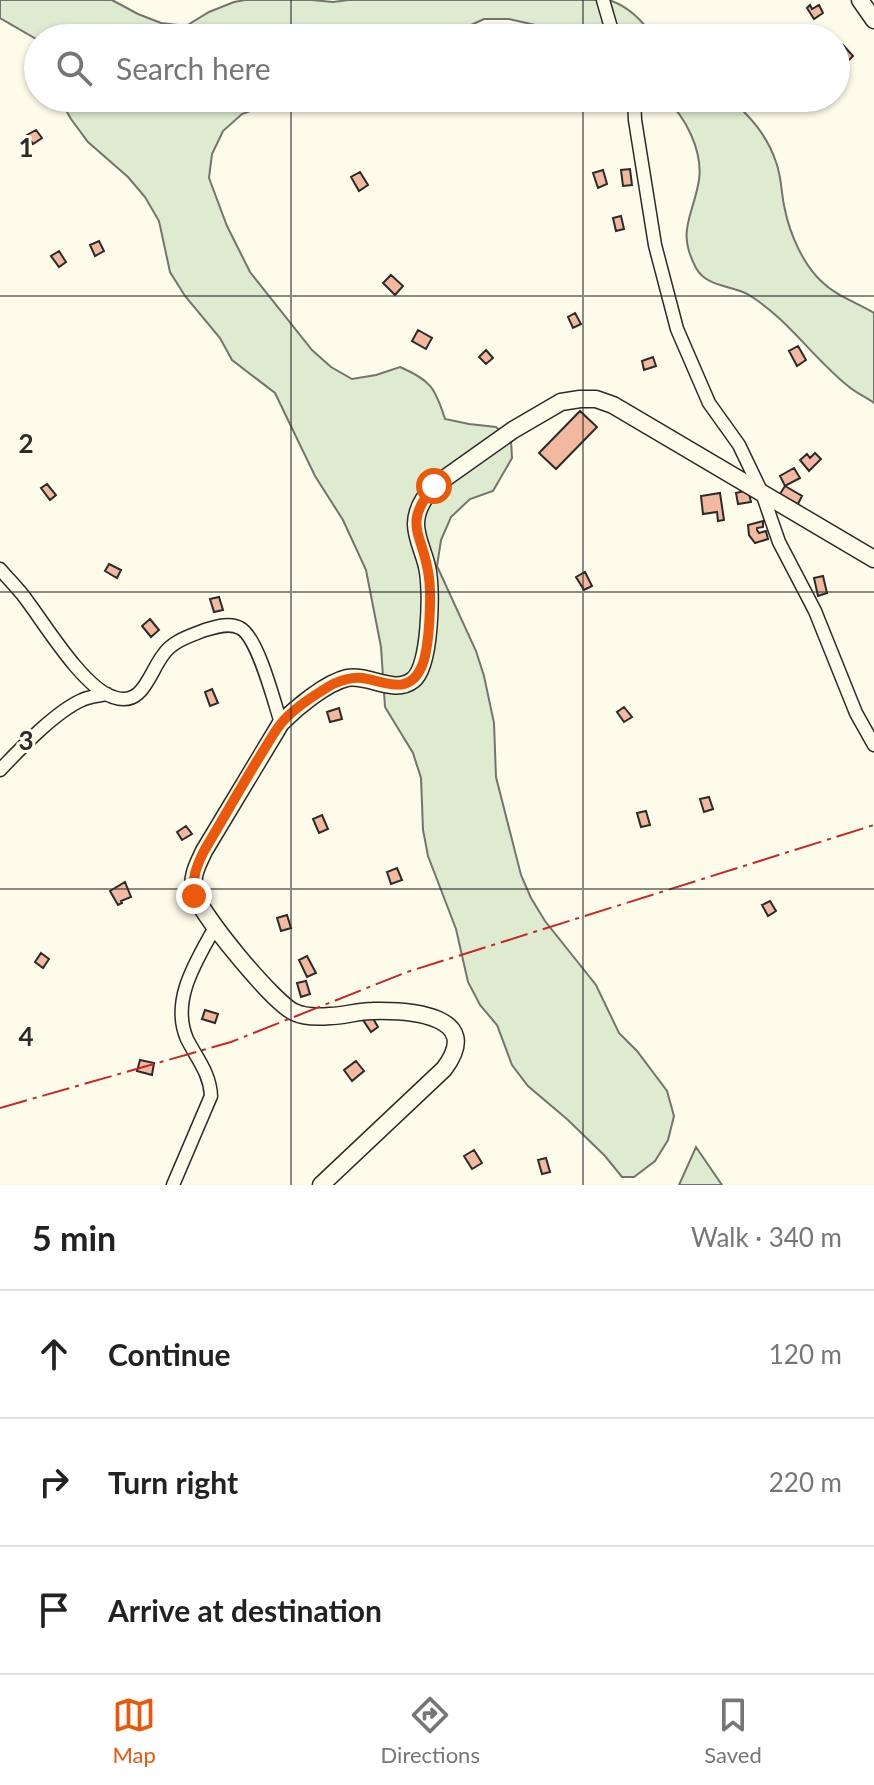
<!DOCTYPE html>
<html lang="en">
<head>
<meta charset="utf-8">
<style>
	body { margin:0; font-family:Lato,sans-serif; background:#f2f2f2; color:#222 }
	.stop { position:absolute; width:24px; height:24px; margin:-18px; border:6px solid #ea580c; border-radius:50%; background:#fff }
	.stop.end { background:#ea580c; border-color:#fff; box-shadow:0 2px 8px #0008 }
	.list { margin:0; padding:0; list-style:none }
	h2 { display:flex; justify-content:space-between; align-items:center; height:104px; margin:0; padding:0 32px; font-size:34px }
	h2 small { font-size:26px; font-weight:400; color:#767676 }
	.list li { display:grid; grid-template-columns:52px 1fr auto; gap:24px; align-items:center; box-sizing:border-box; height:128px; padding:0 32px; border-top:2px solid #e0e0e0 }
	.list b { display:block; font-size:30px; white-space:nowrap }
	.list em { font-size:26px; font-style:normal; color:#767676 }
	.icon { flex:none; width:44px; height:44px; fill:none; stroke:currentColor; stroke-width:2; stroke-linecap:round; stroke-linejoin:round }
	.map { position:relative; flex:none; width:874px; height:1185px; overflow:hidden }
	.search { position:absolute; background:#fff; box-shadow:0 2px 6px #0004; left:24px; right:24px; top:24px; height:88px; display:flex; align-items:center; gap:20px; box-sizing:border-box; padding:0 28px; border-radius:44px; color:#767676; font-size:30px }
	.sheet { height:488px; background:#fff }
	nav { display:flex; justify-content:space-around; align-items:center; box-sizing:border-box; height:112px; border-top:2px solid #e0e0e0; background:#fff; font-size:22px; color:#767676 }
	nav a { display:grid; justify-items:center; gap:4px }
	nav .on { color:#ea580c }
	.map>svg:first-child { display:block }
</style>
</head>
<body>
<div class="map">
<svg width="874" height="1185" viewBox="0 0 874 1185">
	<rect width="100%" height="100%" fill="#fdfbea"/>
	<!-- green -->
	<path fill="#deebd1" stroke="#74746e" stroke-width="2" d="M 0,0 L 112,0 L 138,14 L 161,23 L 186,26 L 209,12 L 234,2 L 245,0 L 312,0 L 333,2 L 348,0 L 609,0 C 630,7 642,21 655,38 L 551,38 L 535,25 L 509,19 L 484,19 L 460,30 L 447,38 L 38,38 L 38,40 L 0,18 Z
		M 59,98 L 312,98 L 293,107 L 267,105 L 242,114 L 223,131 L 212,154 L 209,178 L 227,226 L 250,272 L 312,350 L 331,367 L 352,379 L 376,375 L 400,367 C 430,380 435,387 445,419 L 469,424 L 496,427 L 511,440 L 512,458 L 493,491 L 470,499 L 451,517 L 441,540 L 437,566 L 476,651 L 484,676 L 494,723 L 496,777 L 521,875 L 531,898 L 545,921 L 596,985 L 619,1033 L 637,1051 L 667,1091 L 674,1116 L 668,1140 L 655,1161 L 634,1177 L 622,1177 L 605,1156 L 568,1120 L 528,1086 L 512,1065 L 497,1025 L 480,1005 L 468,982 L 456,929 L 428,856 L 423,830 L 421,778 L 413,753 L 385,707 L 381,647 L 366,570 L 343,520 L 315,476 L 275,393 L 232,360 L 220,338 L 185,296 L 170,272 L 159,221 L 145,197 L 128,177 L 88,142 L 71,119 Z
		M 664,98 L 729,98 C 750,116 767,135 776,162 C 782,178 781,194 785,210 C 790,234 803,264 821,281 C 836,296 856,302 874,313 L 874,403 C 866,397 856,393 848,386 C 813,358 788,319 749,295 C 733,285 707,288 696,268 C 676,230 693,217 699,180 C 703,152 686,116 664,98 Z
		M 696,1147 L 722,1185 L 679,1185 Z"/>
	<!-- building -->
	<path fill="#f2b8a0" stroke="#2b2b2b" stroke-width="2" d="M 810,5 L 812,9 L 819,5 L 823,13 L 814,19 L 807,8 Z
		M 843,45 L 853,56 L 846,63 L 836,53 Z
		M 36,130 L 42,138 L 33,144 L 27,135 Z
		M 630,169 L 632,185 L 623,186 L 621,170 Z
		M 603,170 L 607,184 L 598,188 L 593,173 Z
		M 360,172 L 368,185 L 359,191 L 351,177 Z
		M 621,216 L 624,229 L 616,231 L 613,218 Z
		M 99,241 L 104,251 L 95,256 L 90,245 Z
		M 59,251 L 66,262 L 59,267 L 51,256 Z
		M 391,275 L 403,286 L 395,295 L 383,283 Z
		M 575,313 L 581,324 L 573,328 L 568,317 Z
		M 418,330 L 432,338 L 426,349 L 412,341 Z
		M 798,346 L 806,360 L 797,366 L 789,351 Z
		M 486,350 L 493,358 L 486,364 L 479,357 Z
		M 653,357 L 656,366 L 644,370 L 642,361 Z
		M 580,411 L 597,427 L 556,469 L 539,453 Z
		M 815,453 L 821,459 L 809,471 L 800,460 L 807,454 L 810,458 Z
		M 794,468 L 800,478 L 785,486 L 780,476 Z
		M 47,484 L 56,495 L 50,500 L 41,488 Z
		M 785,486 L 802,496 L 798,504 L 780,494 Z
		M 748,490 L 751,502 L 738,504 L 736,493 Z
		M 720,493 L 724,520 L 718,521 L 717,512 L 703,514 L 701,496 Z
		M 763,521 L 763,527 L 757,528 L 757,530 L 759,533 L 766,531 L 768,539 L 755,543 L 749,535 L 748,525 Z
		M 109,564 L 121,570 L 117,578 L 105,571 Z
		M 585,572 L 592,586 L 584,590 L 576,577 Z
		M 823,576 L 827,593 L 818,596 L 814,578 Z
		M 219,597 L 223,610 L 214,612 L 210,599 Z
		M 150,619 L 159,630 L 151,637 L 142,626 Z
		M 212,689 L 218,703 L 210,706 L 205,692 Z
		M 624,707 L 632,717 L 624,722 L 617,712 Z
		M 339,708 L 342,719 L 330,722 L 327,712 Z
		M 709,797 L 713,809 L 704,812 L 700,799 Z
		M 646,811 L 650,825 L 641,827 L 637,813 Z
		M 322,815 L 328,829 L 319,833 L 313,819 Z
		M 186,826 L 192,834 L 182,840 L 177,832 Z
		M 397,868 L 402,880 L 391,884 L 387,872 Z
		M 125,882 L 131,897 L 121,901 L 122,903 L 118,905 L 110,891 Z
		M 770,901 L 776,911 L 768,916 L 762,905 Z
		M 287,915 L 291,928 L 281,931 L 277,918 Z
		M 41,953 L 49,959 L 43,968 L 35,962 Z
		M 307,956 L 316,973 L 307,977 L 299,960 Z
		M 306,981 L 310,994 L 301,997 L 297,983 Z
		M 205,1010 L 218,1014 L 215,1023 L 202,1019 Z
		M 371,1015 L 378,1027 L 371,1032 L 363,1020 Z
		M 140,1060 L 154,1063 L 152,1075 L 137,1071 Z
		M 356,1061 L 364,1071 L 352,1081 L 344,1070 Z
		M 474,1150 L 482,1163 L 472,1169 L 464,1156 Z
		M 546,1158 L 550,1172 L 542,1174 L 538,1160 Z"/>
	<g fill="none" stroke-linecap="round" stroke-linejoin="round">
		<defs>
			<path id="minor" d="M 603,0 L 614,38
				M 634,98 L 635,120 L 655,245 L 677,329 L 709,403 L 739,445 L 762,493 L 779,542 L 815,611 L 856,713 L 874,745
				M 0,569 C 9,580 20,590 28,602 C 46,626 84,688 113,697 C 143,708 149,673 163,655 C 172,641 190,636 205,630 C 215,627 230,622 240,628 C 258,637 274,702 281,723
				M 0,770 C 21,748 55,712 82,700 C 90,696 99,696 107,694
				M 173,1185 L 211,1096 C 210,1073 197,1059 187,1039 C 170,1000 197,960 215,927"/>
			<path id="major" d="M 860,0 L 874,20
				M 321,1185 L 444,1069 C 485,1015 409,1010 372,1011 C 358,1011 344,1016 330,1016 C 319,1017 304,1017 294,1012 C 274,1003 198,912 194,891 C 191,876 198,864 204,851 L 281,723 C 297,707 326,683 347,678 C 369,674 394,695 413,680 C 431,666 431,593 428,572 C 426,556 416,540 416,524 C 416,509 424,497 434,486 L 513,430 L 561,402 L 580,399 L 596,399 L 613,405 L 874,559"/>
		</defs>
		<!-- minor casing -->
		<use href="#minor" stroke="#2b2b2b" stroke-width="15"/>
		<!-- major casing -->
		<use href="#major" stroke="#2b2b2b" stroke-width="19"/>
		<!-- minor -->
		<use href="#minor" stroke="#fdfbea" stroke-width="12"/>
		<!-- major -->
		<use href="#major" stroke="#fdfbea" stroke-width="16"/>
		<!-- power -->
		<path stroke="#c62828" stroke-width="2" stroke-dasharray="28 6 4 6" stroke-linecap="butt" d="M 0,1108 L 231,1042 L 407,972 L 874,825"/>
	</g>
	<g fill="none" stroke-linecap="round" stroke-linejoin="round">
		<!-- route -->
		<path stroke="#ea580c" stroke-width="10" d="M 194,896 C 192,878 196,867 204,851 C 223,819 241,787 260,756 C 268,744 274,731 284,720 C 297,706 316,694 333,684 C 342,680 352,677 362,678 C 385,681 408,696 421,668 C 430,650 432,591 428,571 C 421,531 403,524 434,486"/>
	</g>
	<!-- grid -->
	<path fill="none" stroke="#2b2b2b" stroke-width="2" stroke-opacity="0.55" d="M 291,0 L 291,38M 583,0 L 583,38M 291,98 L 291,1185M 583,98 L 583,1185M 0,296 L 874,296M 0,592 L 874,592M 0,889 L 874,889"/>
	<g font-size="26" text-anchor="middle" font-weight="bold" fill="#2b2b2b" stroke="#fdfbea" stroke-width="6" stroke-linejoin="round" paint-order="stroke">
		<text x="26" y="157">1</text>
		<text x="26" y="453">2</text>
		<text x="26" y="750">3</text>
		<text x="26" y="1046">4</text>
	</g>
</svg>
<div class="stop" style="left:434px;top:486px"></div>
<div class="stop end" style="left:194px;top:896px"></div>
<div class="search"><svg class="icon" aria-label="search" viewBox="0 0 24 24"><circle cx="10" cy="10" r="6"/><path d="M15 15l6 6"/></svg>Search here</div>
</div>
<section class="sheet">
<h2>5 min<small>Walk · 340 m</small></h2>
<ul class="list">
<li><svg class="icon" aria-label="ahead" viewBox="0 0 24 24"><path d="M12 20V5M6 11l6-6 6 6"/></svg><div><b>Continue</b></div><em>120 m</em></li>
<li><svg class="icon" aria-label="right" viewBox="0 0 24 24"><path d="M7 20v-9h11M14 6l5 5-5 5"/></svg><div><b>Turn right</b></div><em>220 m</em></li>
<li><svg class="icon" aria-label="arrive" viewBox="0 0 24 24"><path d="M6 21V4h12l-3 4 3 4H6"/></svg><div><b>Arrive at destination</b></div></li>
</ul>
</section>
<nav>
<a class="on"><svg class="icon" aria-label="map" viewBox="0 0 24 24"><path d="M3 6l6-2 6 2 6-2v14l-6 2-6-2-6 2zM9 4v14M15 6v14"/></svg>Map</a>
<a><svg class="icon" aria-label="directions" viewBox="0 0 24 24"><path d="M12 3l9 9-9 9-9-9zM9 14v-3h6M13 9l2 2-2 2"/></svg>Directions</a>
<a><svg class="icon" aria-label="saved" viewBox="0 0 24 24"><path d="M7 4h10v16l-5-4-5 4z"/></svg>Saved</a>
</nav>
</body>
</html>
